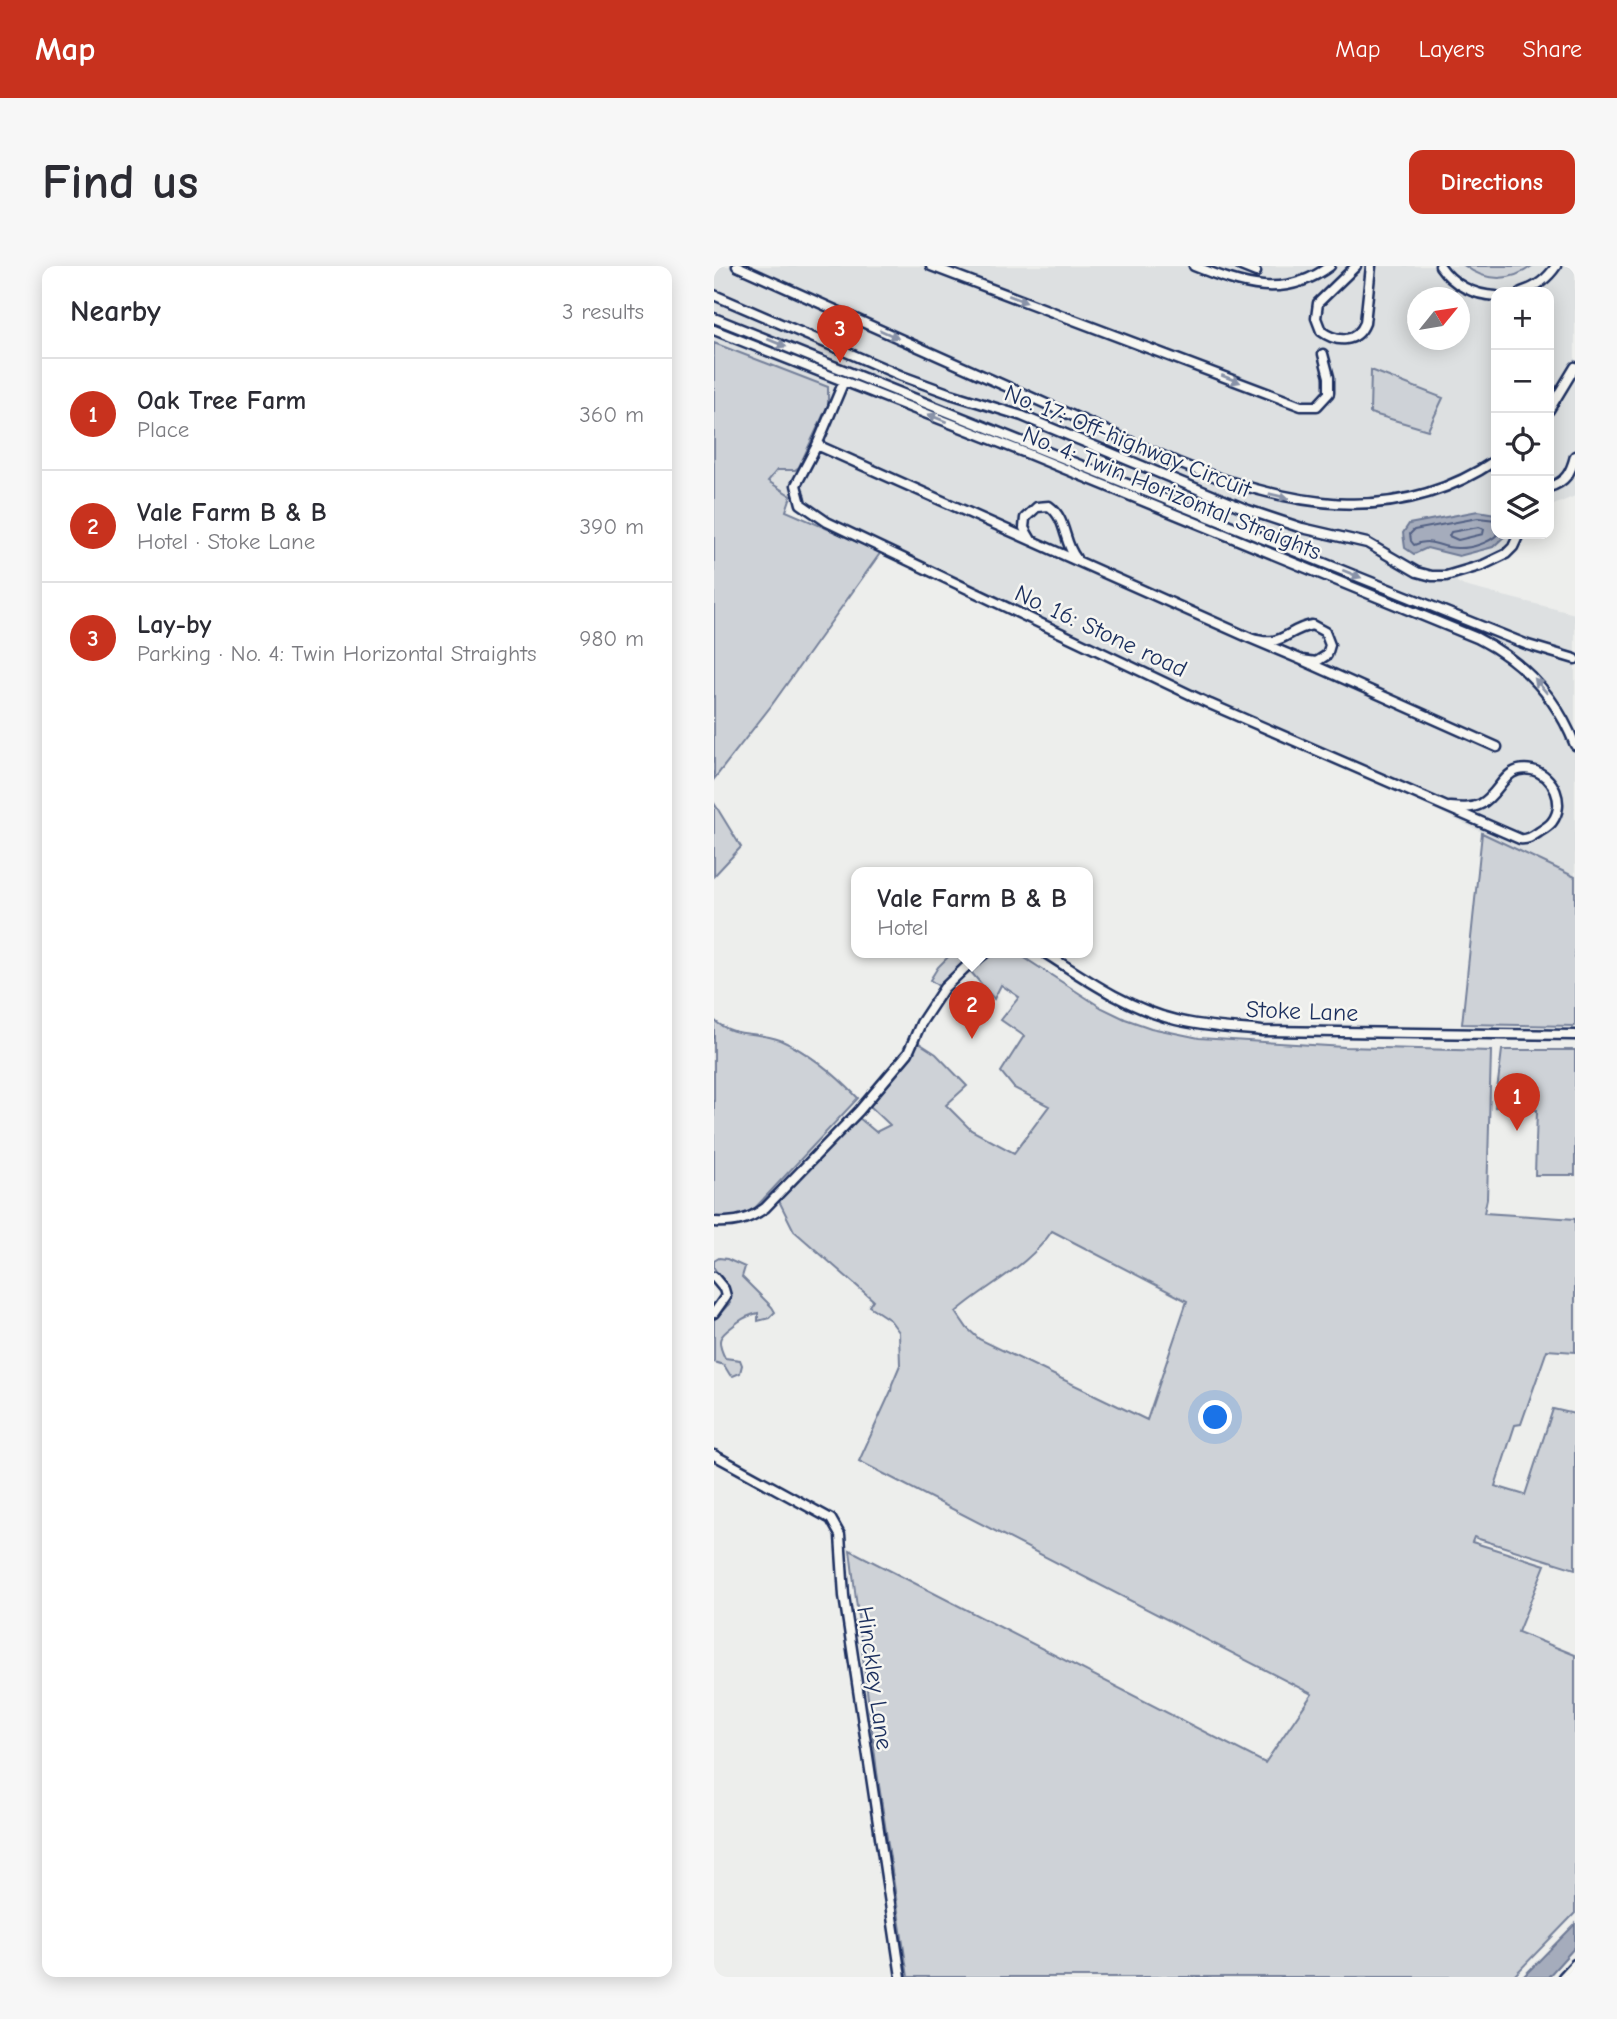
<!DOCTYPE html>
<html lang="en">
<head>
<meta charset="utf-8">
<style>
	body { margin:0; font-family:"Comic Neue",sans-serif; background:#f7f7f7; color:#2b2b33 }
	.controls { position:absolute; right:21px; top:21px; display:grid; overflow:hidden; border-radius:14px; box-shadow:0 4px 18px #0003 }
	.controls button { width:63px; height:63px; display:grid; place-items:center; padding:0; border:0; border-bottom:2px solid #e1e1e2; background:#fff; color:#2b2b33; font:35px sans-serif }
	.compass { position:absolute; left:693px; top:21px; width:63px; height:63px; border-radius:50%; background:#fff; box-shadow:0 4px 18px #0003; rotate:60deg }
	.you { position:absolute; left:502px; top:1152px; width:24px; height:24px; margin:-18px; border:5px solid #fff; border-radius:50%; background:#1a73e8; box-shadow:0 0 0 10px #1a73e833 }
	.badge { display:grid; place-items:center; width:46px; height:46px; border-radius:50%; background:#c8321e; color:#fff; font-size:23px; font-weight:700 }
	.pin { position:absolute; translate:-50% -58px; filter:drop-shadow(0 2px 4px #0008) }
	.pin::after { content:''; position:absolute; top:37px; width:24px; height:21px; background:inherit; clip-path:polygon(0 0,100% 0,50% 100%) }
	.popup { position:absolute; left:137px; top:601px; width:242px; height:91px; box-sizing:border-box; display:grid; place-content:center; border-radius:14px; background:#fff; filter:drop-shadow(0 2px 5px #0005); font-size:23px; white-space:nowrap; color:#7c7c81 }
	.popup b { font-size:26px; color:#2b2b33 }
	.popup::after { content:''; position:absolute; left:50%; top:100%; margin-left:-14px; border:14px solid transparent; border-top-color:#fff }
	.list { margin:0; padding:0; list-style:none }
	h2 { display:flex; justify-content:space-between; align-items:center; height:91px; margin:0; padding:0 28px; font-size:30px }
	h2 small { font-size:23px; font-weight:400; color:#7c7c81 }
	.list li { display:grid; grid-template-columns:46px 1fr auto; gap:21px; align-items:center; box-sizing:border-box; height:112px; padding:0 28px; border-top:2px solid #e1e1e2 }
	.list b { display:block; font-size:26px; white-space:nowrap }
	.list p { margin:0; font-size:23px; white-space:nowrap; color:#7c7c81 }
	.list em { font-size:23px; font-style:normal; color:#7c7c81 }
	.icon { flex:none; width:38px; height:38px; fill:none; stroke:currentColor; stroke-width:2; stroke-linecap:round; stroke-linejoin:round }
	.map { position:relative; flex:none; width:861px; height:1711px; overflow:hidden; border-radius:14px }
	header { display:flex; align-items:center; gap:42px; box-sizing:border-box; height:98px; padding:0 35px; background:#c8321e; color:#fff }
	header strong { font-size:33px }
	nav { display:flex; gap:38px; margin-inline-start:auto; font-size:24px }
	.intro { display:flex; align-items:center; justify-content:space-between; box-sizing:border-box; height:168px; padding:0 42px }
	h1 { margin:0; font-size:49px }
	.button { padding:18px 32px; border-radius:14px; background:#c8321e; color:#fff; font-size:24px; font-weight:700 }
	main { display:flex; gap:42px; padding:0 42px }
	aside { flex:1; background:#fff; border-radius:14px; box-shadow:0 4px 18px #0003 }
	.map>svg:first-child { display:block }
</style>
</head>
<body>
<header>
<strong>Map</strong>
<nav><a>Map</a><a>Layers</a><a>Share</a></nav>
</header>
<div class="intro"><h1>Find us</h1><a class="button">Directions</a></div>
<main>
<aside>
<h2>Nearby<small>3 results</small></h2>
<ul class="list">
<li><span class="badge">1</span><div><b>Oak Tree Farm</b><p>Place</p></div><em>360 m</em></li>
<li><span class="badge">2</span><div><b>Vale Farm B &amp; B</b><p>Hotel · Stoke Lane</p></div><em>390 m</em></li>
<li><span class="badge">3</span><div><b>Lay-by</b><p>Parking · No. 4: Twin Horizontal Straights</p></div><em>980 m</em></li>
</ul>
</aside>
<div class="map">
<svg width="861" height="1711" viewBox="0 0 861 1711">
	<rect width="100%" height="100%" fill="#edeeec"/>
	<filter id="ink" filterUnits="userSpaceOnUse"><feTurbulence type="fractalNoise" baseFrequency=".0143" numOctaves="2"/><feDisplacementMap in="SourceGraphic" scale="14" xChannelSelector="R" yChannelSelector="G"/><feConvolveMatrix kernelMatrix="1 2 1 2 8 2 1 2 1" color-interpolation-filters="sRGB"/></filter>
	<g filter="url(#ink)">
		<!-- built -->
		<path fill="#dde0e1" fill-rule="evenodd" d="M 0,0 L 861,0 L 861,230 L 835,241 L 835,26 L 782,26 L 782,268 L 806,268 L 798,284 L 769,302 L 743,312 L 743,316 L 750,320 L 861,348 L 861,611 L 595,483 L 503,445 L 399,398 L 167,286 L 101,243 L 91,233 L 77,230 L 54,215 L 64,204 L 76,205 L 114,121 L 0,77 ZM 704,32 L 746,32 L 746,74 L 704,74 Z"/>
		<!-- green -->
		<path fill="#ced2d7" stroke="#74809a" stroke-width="2" fill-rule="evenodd" d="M 751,0 L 818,0 C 797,16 772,16 751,0 Z
			M 0,77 L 114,121 L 114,139 L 85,201 L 81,204 L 63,204 L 54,215 L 77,230 L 72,245 L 167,286 L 57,440 L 0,513 Z
			M 657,104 L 729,132 L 714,164 L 656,147 Z
			M 0,537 L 27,581 L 0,610 Z
			M 768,567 L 861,611 L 861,760 L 748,758 Z
			M 238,687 L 265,687 L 251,696 L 226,721 L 216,714 L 224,701 Z
			M 280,687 L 303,687 L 388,742 L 411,753 L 437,762 L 485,772 L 631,781 L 777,785 L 773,933 L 770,947 L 861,953 L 861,1086 L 833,1084 L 807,1158 L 801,1159 L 781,1220 L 811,1229 L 839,1143 L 861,1148 L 861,1303 L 765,1273 L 760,1271 L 758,1276 L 831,1299 L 804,1366 L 861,1389 L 861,1647 L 799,1711 L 194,1711 L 163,1506 L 136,1284 L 551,1497 L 598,1428 L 145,1195 L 177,1125 L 178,1118 L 186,1099 L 185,1066 L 176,1054 L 155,1040 L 159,1034 L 80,965 L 64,933 L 144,851 L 162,866 L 176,859 L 156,840 L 157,835 L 205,777 L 222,788 L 253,820 L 232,839 L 257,864 L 300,887 L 335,840 L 300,822 L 287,806 L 310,770 L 287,754 L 305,731 L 287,719 L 280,733 L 257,706 ZM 338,965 L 473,1035 L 433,1154 L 265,1073 L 253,1062 L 242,1046 C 274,1018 314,1001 338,965 Z
			M 0,754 C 19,772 44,765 66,774 C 96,787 122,809 144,832 L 41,942 C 29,949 15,954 0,952 Z
			M 788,784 L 861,784 L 861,909 L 821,909 L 823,844 L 781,841 Z
			M 5,992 L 13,993 L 31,1001 L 28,1011 L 58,1041 L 61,1046 L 55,1052 L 44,1055 L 44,1047 C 35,1049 31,1051 24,1056 C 8,1069 0,1070 11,1092 L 26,1094 L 28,1099 L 26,1107 L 19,1110 L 16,1109 L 10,1099 L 0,1096 L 0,1054 L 16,1037 L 14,1023 L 0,1002 L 0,995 Z"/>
		<!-- water -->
		<path fill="#a5acbc" stroke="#6e7a96" stroke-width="2" d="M 764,245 L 782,248 L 782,268 L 793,268 L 779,281 L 745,290 L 713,282 L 700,288 L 691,282 L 689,267 L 695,258 Z
			M 861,1658 L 861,1681 L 834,1711 L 809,1711 Z"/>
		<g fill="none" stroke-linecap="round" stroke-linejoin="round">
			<!-- shore -->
			<path stroke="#526184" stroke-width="2" d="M 782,254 L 764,252 L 700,264 L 696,268 L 697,275 L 700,279 C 718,271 725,282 743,282 C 756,283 775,277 784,268
				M 765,261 L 770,263 L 769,268 L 744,274 L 735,270 L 737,266 Z"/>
			<defs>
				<path id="minor" d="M 23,0 L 462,196 C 570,239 679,264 782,194
					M 217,0 L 587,140 L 603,140 L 615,127 L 615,111 L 609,88
					M 480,0 C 528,19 570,34 616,0
					M 527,0 L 542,6
					M 642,0 L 604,37 L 602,52 L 607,65 C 623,77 643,77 651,57 L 657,0
					M 726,0 C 739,19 760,29 782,30
					M 807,26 C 821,22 834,12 842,0
					M 0,29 L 188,110 L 237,128 L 308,150 L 534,244 L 588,262 L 653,277 L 703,306 L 718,310 L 732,310 L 769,299 L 792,288 L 799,281 L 805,268
					M 0,52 L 814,379 L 861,393
					M 0,64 L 312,187 L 763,372 C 809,395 842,430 861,479
					M 130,115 L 103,179 L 82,219 L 87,238 L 113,256 L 496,438 L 806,573 C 814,574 819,570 825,566 C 830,563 835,560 838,556 C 852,538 840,509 818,504 C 790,498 787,527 767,538 C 757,543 746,542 736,541
					M 835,144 L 861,101
					M 103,179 L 536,372
					M 835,221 C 852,216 857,206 861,190
					M 317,274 L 310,262 L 311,252 L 323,241 L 335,240 C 353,253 349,276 362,292
					M 598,359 L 611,366 L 616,379 L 613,389 L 602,396 L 588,394 L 536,372 C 569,383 571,364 598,359 Z
					M 588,394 L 783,481
					M 331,687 C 373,714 413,742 462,754 C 490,761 519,762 548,765 L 861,769
					M 0,956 C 21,957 34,954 51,942 L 145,845 L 194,787 L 207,757 L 230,722 L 256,697 L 271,687
					M 0,1011 L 10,1023 L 12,1030 L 0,1047
					M 0,1189 L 117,1253 L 126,1269 L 130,1330 L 187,1711
					M 849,1711 L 861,1698"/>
			</defs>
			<!-- minor casing -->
			<use href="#minor" stroke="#1b2f5e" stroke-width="13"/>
			<!-- minor -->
			<use href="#minor" stroke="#f6f6f2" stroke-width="8"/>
		</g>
		<!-- one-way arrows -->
		<defs><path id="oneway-solid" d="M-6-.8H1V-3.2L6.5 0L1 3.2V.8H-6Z" transform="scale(1.75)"/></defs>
		<g fill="#8892a8">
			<use href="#oneway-solid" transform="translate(304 33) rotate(21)"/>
			<use href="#oneway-solid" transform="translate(175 68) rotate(24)"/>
			<use href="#oneway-solid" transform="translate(63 77) rotate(22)"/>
			<use href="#oneway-solid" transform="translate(517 113) rotate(21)"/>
			<use href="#oneway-solid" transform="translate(223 152) rotate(-158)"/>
			<use href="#oneway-solid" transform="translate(565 230) rotate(13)"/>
			<use href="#oneway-solid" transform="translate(638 308) rotate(22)"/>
			<use href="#oneway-solid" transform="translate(827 420) rotate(-130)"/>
		</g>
	</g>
	<g text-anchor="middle" stroke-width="5" stroke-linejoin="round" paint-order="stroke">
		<!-- street labels -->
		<g font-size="24" fill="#1b2f5e" stroke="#f6f6f2">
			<text transform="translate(414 175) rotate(22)" y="8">No. 17: Off-highway Circuit</text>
			<text transform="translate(458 227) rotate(22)" y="8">No. 4: Twin Horizontal Straights</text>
			<text transform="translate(387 365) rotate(25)" y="8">No. 16: Stone road</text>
			<text transform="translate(588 745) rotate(2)" y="8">Stoke Lane</text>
			<text transform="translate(161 1412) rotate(82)" y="8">Hinckley Lane</text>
		</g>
	</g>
</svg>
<div class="controls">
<button>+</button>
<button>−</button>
<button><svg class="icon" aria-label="locate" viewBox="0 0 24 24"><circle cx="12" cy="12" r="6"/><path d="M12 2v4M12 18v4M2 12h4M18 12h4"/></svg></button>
<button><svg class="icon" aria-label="layers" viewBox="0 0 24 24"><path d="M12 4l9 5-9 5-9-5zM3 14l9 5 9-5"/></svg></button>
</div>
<svg class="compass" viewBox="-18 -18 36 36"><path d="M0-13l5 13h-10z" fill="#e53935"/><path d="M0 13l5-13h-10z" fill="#7c7c81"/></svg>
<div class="you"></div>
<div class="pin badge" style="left:803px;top:865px">1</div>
<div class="pin badge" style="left:258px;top:773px">2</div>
<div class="popup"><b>Vale Farm B &amp; B</b>Hotel</div>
<div class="pin badge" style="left:126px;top:97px">3</div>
</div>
</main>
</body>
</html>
